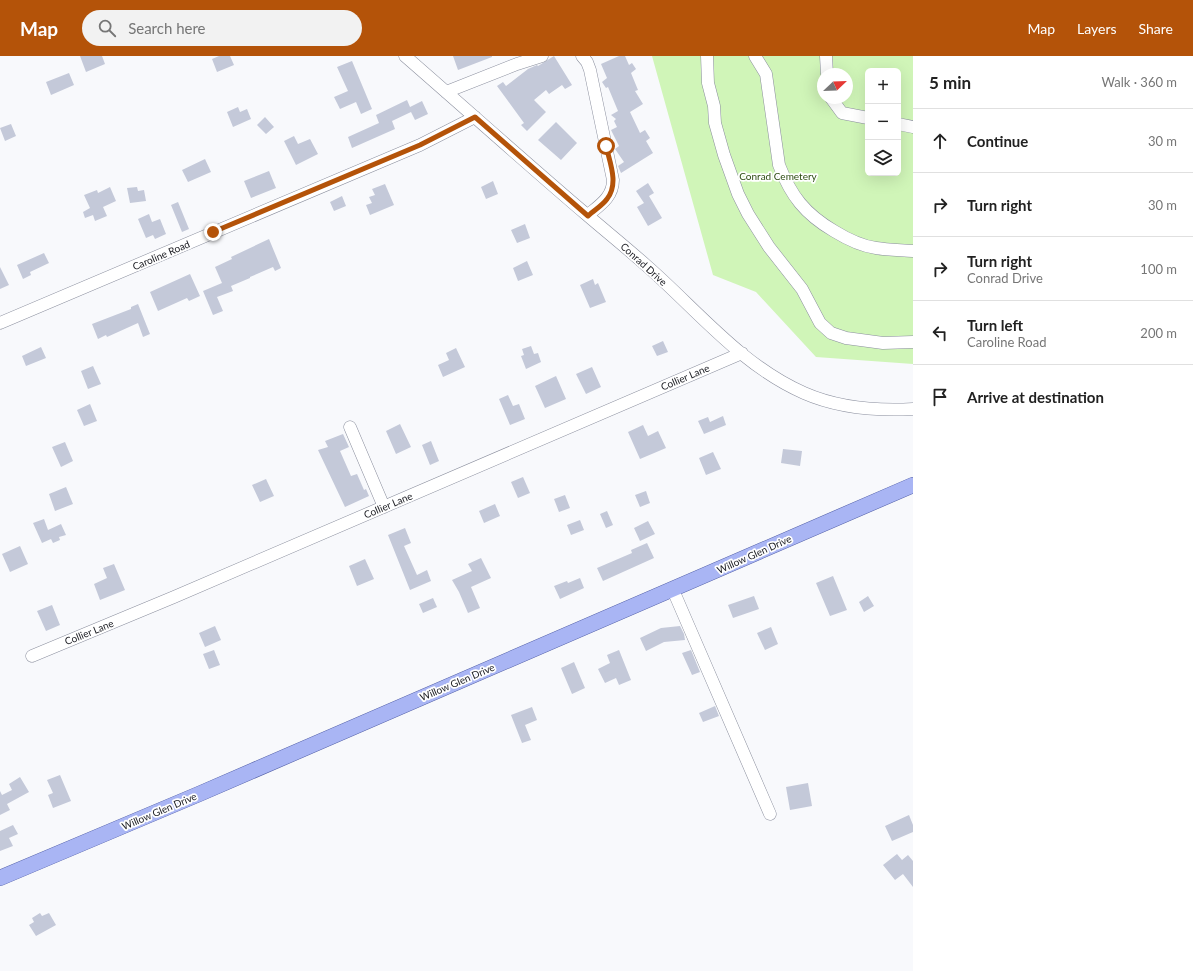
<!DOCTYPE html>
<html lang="en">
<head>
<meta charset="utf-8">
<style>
	body { margin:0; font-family:Lato,sans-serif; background:#f2f2f2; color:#222 }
	.controls { position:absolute; right:12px; top:12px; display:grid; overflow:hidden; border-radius:6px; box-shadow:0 4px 16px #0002 }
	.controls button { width:36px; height:36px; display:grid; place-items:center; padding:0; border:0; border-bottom:1px solid #e0e0e0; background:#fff; color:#222; font:20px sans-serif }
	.compass { position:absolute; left:817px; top:12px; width:36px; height:36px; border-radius:50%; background:#fff; box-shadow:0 4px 16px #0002; rotate:67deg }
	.stop { position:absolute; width:12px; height:12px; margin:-9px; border:3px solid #b45309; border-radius:50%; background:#fff }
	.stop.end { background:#b45309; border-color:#fff; box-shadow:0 1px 4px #0008 }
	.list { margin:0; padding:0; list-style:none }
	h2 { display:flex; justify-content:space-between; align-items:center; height:52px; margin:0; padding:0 16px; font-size:17px }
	h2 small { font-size:13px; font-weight:400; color:#767676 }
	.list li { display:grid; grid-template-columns:26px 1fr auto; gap:12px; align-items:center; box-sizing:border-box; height:64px; padding:0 16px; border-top:1px solid #e0e0e0 }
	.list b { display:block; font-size:15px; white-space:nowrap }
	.list p { margin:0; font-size:13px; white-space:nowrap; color:#767676 }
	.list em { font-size:13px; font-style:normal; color:#767676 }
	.icon { flex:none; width:22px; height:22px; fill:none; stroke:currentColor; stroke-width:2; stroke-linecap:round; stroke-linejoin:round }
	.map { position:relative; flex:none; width:913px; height:915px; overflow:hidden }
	header { display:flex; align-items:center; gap:24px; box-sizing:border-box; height:56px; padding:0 20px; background:#b45309; color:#fff }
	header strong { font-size:19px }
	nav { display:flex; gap:22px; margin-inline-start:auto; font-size:14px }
	.search { width:280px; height:36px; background:#f2f2f2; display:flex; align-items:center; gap:10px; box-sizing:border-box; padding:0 14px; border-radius:22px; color:#767676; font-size:15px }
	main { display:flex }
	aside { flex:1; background:#fff }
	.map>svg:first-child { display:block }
</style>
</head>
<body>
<header>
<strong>Map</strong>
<div class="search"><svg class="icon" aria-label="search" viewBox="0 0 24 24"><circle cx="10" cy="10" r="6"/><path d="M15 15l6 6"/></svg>Search here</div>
<nav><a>Map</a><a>Layers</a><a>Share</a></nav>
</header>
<main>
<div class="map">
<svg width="913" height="915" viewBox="0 0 913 915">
	<rect width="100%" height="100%" fill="#f8f9fc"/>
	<!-- green -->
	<path fill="#d0f5b8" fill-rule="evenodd" d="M 652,0 L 913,0 L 913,308 L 816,301 L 756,236 L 713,219 ZM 868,15 L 898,15 L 898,117 L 868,117 ZM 823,18 L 847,18 L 847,42 L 823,42 Z"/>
	<!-- building -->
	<path fill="#c4c9d9" d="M 80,0 L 102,0 L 105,8 L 86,16 Z
		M 219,0 L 230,0 L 234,9 L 217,16 L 212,3 Z
		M 453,0 L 492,0 L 492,1 L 458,14 Z
		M 554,0 L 572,29 L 565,33 L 562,29 L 549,38 L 546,34 L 534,44 L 546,56 L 527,75 L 521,69 L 524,67 L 497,30 L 503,26 L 506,30 L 528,13 L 537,9 L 538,10 Z
		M 619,0 L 625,0 L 629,9 L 632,7 L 636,13 L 631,17 L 638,34 L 635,35 L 643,48 L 630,56 L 640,77 L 645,74 L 650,82 L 646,85 L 653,97 L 621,117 L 618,110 L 624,106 L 615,93 L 619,90 L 611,74 L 617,71 L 614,65 L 616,63 L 611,59 L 618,55 L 608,31 L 606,32 L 602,26 L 607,22 L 601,8 Z
		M 352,5 L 372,53 L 361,58 L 356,46 L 340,53 L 334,41 L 348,35 L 337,11 Z
		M 69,17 L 74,29 L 51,39 L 46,26 Z
		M 407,44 L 410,51 L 422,45 L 428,58 L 415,64 L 411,56 L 392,65 L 395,73 L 352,92 L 348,81 L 379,67 L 376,59 Z
		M 238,51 L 240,56 L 247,53 L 251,63 L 233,71 L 227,56 Z
		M 265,61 L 274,71 L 266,78 L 257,69 Z
		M 556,66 L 577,87 L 561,104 L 538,84 Z
		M 11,68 L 16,80 L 5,85 L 0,72 Z
		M 294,80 L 298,88 L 310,83 L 318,98 L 296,109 L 284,85 Z
		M 205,103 L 211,116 L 188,126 L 182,114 Z
		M 269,115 L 276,132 L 251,142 L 244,125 Z
		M 493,125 L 498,138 L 486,143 L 481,131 Z
		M 648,127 L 654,137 L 649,140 L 662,162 L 648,170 L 637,151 L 644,147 L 636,135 Z
		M 385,128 L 394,149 L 370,159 L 366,149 L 372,147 L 369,141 L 375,139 L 372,133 Z
		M 110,131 L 116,145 L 103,151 L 107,160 L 95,165 L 93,159 L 85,162 L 83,156 L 90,152 L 84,139 L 97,134 L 98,137 Z
		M 137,131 L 138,135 L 144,134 L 146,145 L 130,147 L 127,132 Z
		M 342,140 L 346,150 L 334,155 L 330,146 Z
		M 178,146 L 189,173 L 182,176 L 171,149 Z
		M 149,158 L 152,166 L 160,163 L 166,178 L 155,183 L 153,179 L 146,182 L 138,163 Z
		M 525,168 L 530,182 L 517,187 L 511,174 Z
		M 269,183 L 281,212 L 275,215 L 273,211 L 250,221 L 250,222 L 231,230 L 233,235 L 217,241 L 223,255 L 213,259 L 203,235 L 222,227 L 215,211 L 232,203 L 231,201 Z
		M 44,197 L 49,207 L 30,216 L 31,219 L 23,223 L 17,209 Z
		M 527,205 L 533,219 L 518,225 L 513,212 Z
		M 0,211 L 9,229 L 0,233 Z
		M 190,218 L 200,240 L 189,245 L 187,242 L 158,255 L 150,236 Z
		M 593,223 L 595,229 L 598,227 L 606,246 L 590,252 L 580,229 Z
		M 138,248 L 150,278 L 143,281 L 138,267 L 107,281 L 106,279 L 98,283 L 92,268 L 131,253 L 131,251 Z
		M 663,285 L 668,296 L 657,300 L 652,290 Z
		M 531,290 L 534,298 L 538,297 L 541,306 L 526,313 L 521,300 L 524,299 L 522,293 Z
		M 41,291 L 46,302 L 26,310 L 22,300 Z
		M 456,292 L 465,311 L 443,321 L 438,309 L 449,304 L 446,297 Z
		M 93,310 L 101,328 L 88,333 L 81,315 Z
		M 592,311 L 601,331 L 586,338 L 576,318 Z
		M 556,320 L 566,343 L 545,352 L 535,330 Z
		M 508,339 L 513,350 L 519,348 L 525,363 L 510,369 L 499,343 Z
		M 90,348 L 97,365 L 84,370 L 77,354 Z
		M 723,360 L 726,369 L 704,378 L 698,365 L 708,361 L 710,366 Z
		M 400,368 L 411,391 L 396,398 L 386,375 Z
		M 643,369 L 648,380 L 658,375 L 666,392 L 640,403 L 628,376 Z
		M 343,378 L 349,391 L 340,395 L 351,420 L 357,418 L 364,434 L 366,433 L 369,440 L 345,451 L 318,394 L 328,391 L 325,385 Z
		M 431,385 L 439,405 L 430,409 L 422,389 Z
		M 65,386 L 73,405 L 61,411 L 52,391 Z
		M 783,393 L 802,395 L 800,410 L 781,407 Z
		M 713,396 L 721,413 L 706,419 L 699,402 Z
		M 523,421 L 530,437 L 518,442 L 511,426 Z
		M 266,423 L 274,440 L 260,446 L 252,429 Z
		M 66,431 L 73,448 L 55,455 L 49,438 Z
		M 646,435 L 650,447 L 640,451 L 635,439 Z
		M 565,439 L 570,452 L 559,456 L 554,443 Z
		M 495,448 L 500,460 L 484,467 L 479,455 Z
		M 607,455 L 613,469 L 606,472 L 600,458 Z
		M 44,463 L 48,474 L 61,468 L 66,479 L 59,481 L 60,484 L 53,487 L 51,483 L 42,487 L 33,467 Z
		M 580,464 L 584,474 L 571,479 L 567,469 Z
		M 648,465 L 655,478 L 640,485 L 634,472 Z
		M 405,472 L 411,487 L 404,490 L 417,519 L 427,514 L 431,525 L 410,534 L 388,479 Z
		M 647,487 L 654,502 L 603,525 L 597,512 L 632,497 L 631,494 Z
		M 20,490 L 28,508 L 10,516 L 2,498 Z
		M 481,502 L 491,522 L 471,531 L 480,552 L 468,557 L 459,536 L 452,524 L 472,515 L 468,508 Z
		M 365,503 L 374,523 L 357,530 L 349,510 Z
		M 114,508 L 125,534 L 100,544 L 94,528 L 107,522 L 103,512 Z
		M 833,520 L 847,554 L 830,560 L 816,527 Z
		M 580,522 L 584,532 L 560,543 L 554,530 L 567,525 L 568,527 Z
		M 754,540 L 759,553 L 733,562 L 728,549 Z
		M 868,540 L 874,550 L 864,556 L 859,546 Z
		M 433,542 L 437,551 L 423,557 L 419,548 Z
		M 52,549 L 60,569 L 46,575 L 37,555 Z
		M 215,570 L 221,584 L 205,591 L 199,577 Z
		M 680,570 L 684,578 L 685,584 L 664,586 L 646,595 L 640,582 L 661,572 Z
		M 771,571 L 778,588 L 765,594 L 757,577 Z
		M 214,594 L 220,609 L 209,613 L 203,598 Z
		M 619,594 L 631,624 L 619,629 L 616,622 L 605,627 L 598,613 L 610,607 L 607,599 Z
		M 691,594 L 700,616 L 692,619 L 682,597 Z
		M 574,606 L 585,632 L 572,638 L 561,612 Z
		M 715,650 L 719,660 L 703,666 L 699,657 Z
		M 532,651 L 537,664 L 525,669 L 531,684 L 522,687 L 511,659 Z
		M 60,719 L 71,745 L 53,752 L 48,739 L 53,737 L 47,724 Z
		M 20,721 L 29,736 L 7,748 L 10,754 L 0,759 L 0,735 L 2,739 L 12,734 L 9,728 Z
		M 808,727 L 812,750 L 790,754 L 786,731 Z
		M 909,759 L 913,769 L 913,776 L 892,785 L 885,770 Z
		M 13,769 L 18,778 L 9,782 L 13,790 L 0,795 L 0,775 Z
		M 897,798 L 902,804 L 908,799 L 913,805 L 913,831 L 903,818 L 895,824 L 883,809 Z
		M 40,857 L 42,860 L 49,857 L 56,869 L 36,880 L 29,869 L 34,866 L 32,862 Z"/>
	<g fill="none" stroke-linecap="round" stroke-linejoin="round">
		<defs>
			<path id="minor" d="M 405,0 C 466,53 526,107 587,159 C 608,177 628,193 648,211 C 697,254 742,310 804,337 C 838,352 876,355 913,353
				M 582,0 L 587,6 L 590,14 L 613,124 C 613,141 600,149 588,159
				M 707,0 L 708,27 L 714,50 L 715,67 L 724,99 L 738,138 L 748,158 L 769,191 L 802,233 L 820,267 L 831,277 L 846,282 L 883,287 L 913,286
				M 755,0 L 766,18 L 779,109 C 791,140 805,158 834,175 C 847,183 861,190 876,192 C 888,194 901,194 913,195
				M 826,0 L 827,18
				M 446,36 L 517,8 L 542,0
				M 831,42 L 842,57 L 868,62
				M 898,68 L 913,71
				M 0,267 L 420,89 L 475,61
				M 350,371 L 384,451
				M 673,534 L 770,758
				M 32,600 L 174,541 L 742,297"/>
			<path id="major" d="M 0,822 L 199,738 L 913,429"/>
		</defs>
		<!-- minor casing -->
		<use href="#minor" stroke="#8b8f9e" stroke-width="13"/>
		<!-- major casing -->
		<use href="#major" stroke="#515ea5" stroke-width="16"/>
		<!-- minor -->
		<use href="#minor" stroke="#fff" stroke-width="12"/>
		<!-- major -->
		<use href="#major" stroke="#a9b5f4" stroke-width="15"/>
	</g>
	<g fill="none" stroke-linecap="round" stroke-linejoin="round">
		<!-- route -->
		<path stroke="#b45309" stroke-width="5" d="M 213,176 L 420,89 L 475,61 L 588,160 C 594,154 602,150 607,143 C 619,128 610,107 606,90"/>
	</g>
	<g text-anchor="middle" stroke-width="3.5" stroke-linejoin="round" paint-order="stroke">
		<!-- park labels -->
		<g font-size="10" fill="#2c4b11" stroke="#fff">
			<text x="778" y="124">Conrad Cemetery</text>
		</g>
		<!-- street labels -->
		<g font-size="10" fill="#191a20" stroke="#fff">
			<text transform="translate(161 199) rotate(-23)" y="4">Caroline Road</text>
			<text transform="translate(644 208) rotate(42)" y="4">Conrad Drive</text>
			<text transform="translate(685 321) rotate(-23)" y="4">Collier Lane</text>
			<text transform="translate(388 449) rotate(-23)" y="4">Collier Lane</text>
			<text transform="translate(754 498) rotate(-24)" y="4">Willow Glen Drive</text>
			<text transform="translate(89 576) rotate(-22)" y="4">Collier Lane</text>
			<text transform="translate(457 626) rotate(-23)" y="4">Willow Glen Drive</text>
			<text transform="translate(159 755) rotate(-23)" y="4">Willow Glen Drive</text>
		</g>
	</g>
</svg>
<div class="controls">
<button>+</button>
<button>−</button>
<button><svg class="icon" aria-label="layers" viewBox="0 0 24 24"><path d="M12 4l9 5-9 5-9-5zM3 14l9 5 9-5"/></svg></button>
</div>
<svg class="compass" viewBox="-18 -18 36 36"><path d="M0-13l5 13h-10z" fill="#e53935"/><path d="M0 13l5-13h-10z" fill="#767676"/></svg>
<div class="stop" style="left:606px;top:90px"></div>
<div class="stop end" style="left:213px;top:176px"></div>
</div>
<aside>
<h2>5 min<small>Walk · 360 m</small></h2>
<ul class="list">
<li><svg class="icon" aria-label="ahead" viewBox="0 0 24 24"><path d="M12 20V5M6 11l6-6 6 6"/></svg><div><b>Continue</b></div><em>30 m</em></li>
<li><svg class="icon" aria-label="right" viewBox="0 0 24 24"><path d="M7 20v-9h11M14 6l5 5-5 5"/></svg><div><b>Turn right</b></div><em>30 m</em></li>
<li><svg class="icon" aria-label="right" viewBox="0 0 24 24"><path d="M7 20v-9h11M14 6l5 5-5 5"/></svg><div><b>Turn right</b><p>Conrad Drive</p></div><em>100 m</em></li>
<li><svg class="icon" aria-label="left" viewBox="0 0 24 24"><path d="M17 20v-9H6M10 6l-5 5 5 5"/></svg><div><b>Turn left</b><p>Caroline Road</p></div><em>200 m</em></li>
<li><svg class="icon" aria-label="arrive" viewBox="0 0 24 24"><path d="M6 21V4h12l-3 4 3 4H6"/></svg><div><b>Arrive at destination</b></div></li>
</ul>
</aside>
</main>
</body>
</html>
